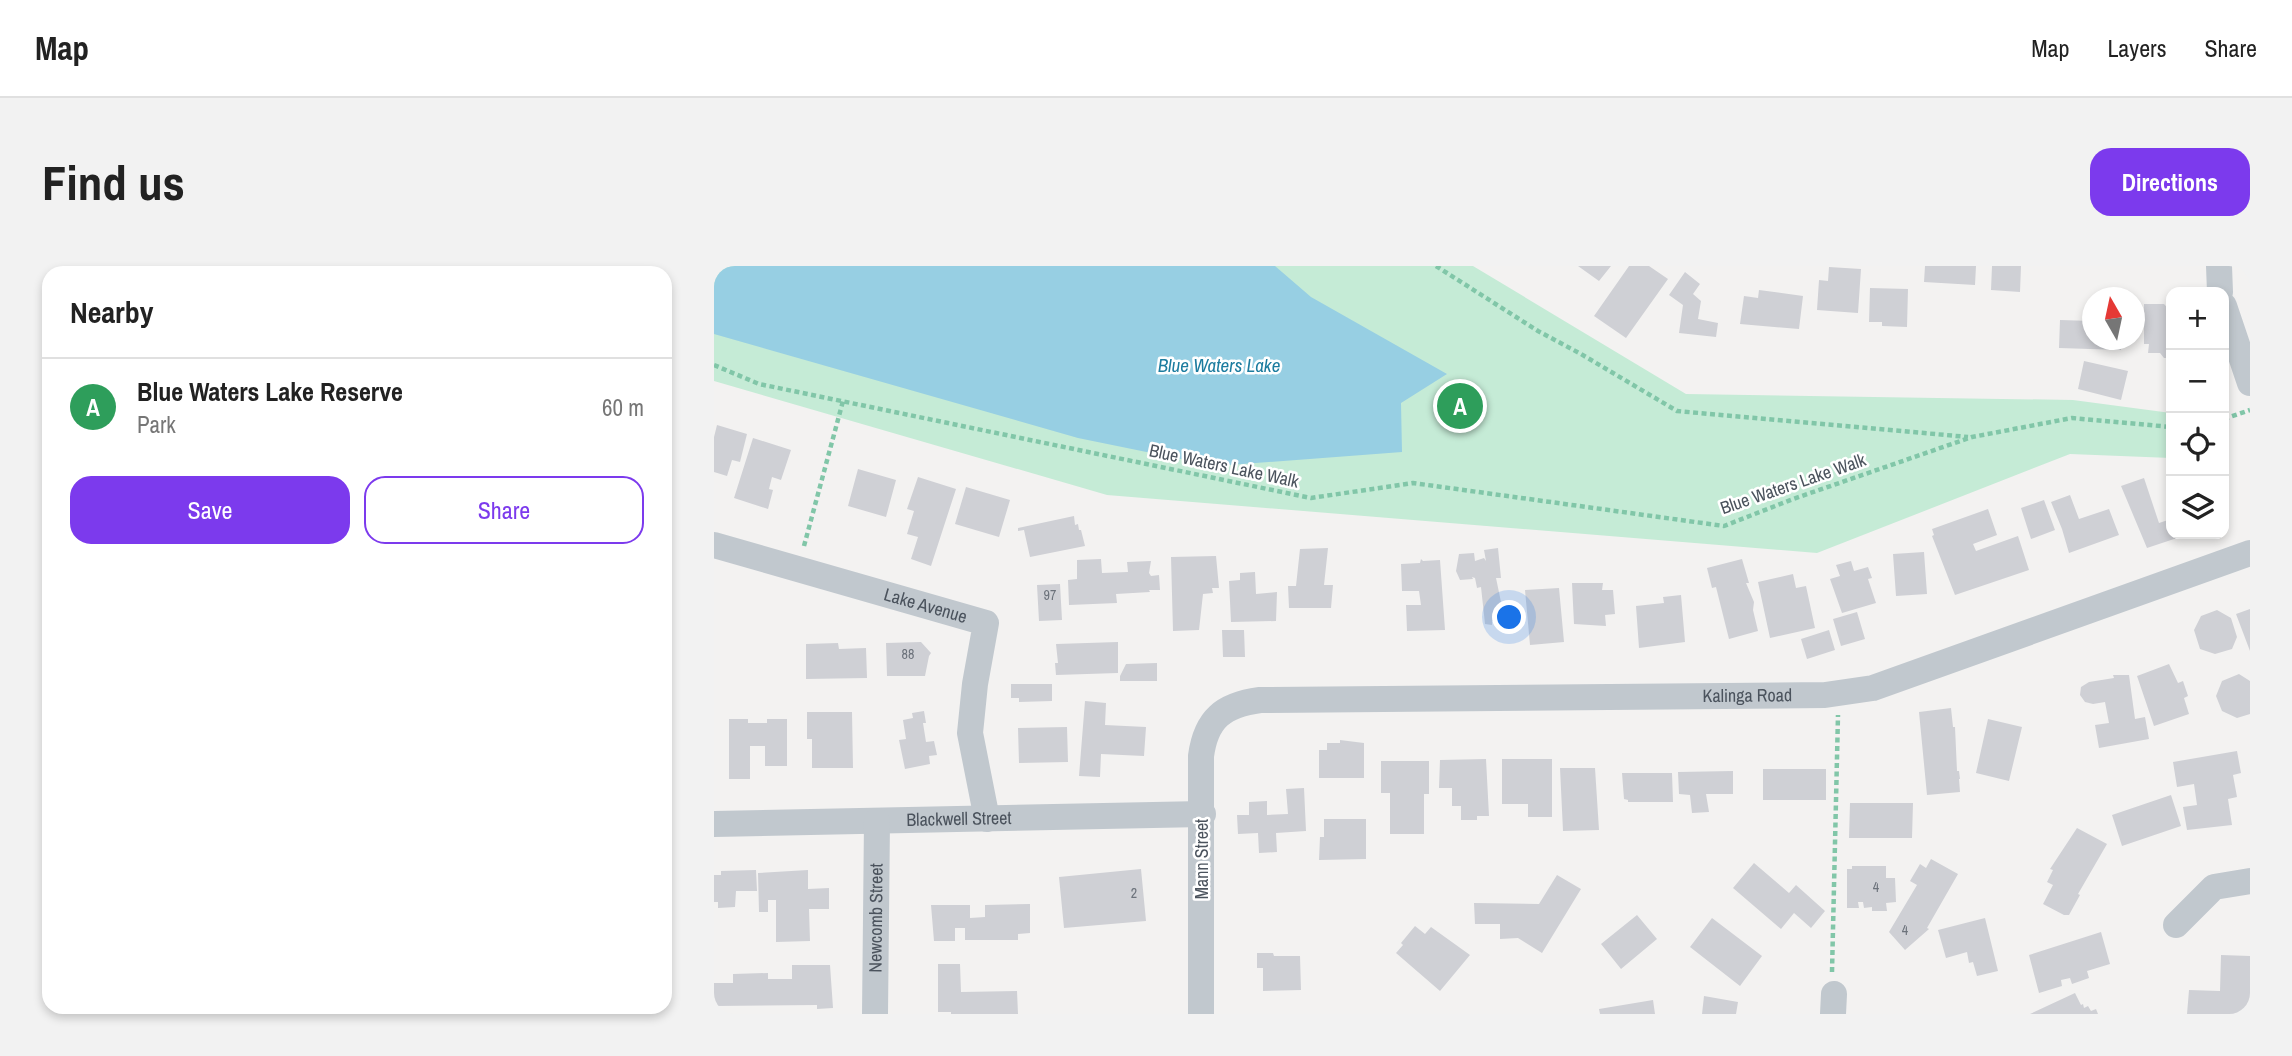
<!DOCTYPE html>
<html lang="en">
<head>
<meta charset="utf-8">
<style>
	body { margin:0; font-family:"Archivo Narrow",sans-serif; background:#f2f2f2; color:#222 }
	.controls { position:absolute; right:21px; top:21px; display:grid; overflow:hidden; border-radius:14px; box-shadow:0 4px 10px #0003 }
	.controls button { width:63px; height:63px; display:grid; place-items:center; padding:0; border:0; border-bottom:2px solid #e0e0e0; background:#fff; color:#222; font:35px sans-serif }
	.compass { position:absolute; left:1368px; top:21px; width:63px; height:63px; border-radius:50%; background:#fff; box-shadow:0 4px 10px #0003; rotate:351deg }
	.you { position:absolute; left:796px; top:352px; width:24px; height:24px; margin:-18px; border:5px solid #fff; border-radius:50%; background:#1a73e8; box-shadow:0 0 0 10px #1a73e833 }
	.badge { display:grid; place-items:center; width:46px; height:46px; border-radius:50%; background:#7c3aed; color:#fff; font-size:23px; font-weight:700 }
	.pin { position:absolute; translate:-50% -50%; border:4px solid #fff; box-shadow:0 2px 7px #0006 }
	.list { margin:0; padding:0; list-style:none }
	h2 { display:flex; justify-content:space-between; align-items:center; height:91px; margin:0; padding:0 28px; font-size:30px }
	h2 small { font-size:23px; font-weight:400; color:#767676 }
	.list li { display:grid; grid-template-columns:46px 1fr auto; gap:21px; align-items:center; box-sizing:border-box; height:98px; padding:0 28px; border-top:2px solid #e0e0e0 }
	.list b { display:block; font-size:26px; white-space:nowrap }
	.list p { margin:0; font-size:23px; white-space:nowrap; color:#767676 }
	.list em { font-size:23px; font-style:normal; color:#767676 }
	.actions { display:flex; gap:14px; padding:21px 28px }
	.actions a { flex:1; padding:16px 0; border:2px solid #7c3aed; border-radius:21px; text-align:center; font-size:24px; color:#7c3aed }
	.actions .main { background:#7c3aed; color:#fff }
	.icon { flex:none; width:38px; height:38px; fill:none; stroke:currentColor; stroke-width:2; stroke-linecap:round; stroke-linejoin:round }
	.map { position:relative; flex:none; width:1536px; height:748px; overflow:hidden; border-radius:21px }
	header { display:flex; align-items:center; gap:42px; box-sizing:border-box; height:98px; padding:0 35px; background:#fff; border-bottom:2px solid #e0e0e0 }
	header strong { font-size:33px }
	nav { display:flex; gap:38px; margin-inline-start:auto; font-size:24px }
	.intro { display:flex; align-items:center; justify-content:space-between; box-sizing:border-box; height:168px; padding:0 42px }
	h1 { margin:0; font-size:49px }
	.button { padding:18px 32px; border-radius:21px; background:#7c3aed; color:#fff; font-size:24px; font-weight:700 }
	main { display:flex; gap:42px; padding:0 42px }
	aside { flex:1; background:#fff; border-radius:21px; box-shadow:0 4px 10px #0003 }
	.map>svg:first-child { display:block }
</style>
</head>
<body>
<header>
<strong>Map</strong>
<nav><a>Map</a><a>Layers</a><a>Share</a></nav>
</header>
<div class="intro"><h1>Find us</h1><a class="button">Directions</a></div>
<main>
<aside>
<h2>Nearby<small></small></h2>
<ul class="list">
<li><span class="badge" style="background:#2e9e5b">A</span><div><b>Blue Waters Lake Reserve</b><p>Park</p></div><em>60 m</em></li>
</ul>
<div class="actions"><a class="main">Save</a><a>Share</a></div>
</aside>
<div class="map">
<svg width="1536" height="748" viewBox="0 0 1536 748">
	<rect width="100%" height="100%" fill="#f3f2f1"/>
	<!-- green -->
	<path fill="#c5ebd6" d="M 0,0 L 759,0 L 972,128 L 1359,134 L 1457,147 L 1457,192 L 1356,188 L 1103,287 L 393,229 L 0,115 Z"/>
	<!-- water -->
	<path fill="#97cfe3" d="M 0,0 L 561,0 L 597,31 L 733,108 L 687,137 L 688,186 L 501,200 L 364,172 L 0,68 Z"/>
	<!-- building -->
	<path fill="#cfd0d5" d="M 864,0 L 897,0 L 885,15 Z
		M 915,0 L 935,0 L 954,13 L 912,72 L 880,50 Z
		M 1211,0 L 1262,0 L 1261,19 L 1210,16 Z
		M 1278,0 L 1307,0 L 1306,26 L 1277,24 Z
		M 1115,1 L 1147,3 L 1144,47 L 1103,44 L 1105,14 L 1114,15 Z
		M 971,6 L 986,18 L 979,28 L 987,35 L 984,53 L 1004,57 L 1002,71 L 965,67 L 969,39 L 955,29 Z
		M 1156,22 L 1194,23 L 1193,61 L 1168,60 L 1168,56 L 1155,56 Z
		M 1045,24 L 1089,30 L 1085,63 L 1026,58 L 1030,30 L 1044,32 Z
		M 1430,38 L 1450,38 L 1457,46 L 1457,92 L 1450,92 L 1446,87 L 1434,87 L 1435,78 L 1430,78 Z
		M 1346,54 L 1378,55 L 1378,74 L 1408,74 L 1407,84 L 1345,82 Z
		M 1370,95 L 1414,105 L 1407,134 L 1364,123 Z
		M 3,159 L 33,168 L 26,196 L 18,194 L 13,210 L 0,206 L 0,171 Z
		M 39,172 L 77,184 L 67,214 L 58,211 L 55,223 L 59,224 L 54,243 L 20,232 Z
		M 144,203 L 182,214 L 172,251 L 134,240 Z
		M 204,211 L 242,223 L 217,300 L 197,293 L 204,271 L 193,268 L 200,245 L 193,243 Z
		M 1430,212 L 1445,257 L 1457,253 L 1457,268 L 1475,268 L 1433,282 L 1407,220 Z
		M 252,221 L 296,234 L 285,271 L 241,258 Z
		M 1356,229 L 1365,253 L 1395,243 L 1405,269 L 1355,287 L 1348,263 L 1337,236 Z
		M 1330,234 L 1341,264 L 1317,273 L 1307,242 Z
		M 1274,243 L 1283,269 L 1259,278 L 1262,285 L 1304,270 L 1315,304 L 1241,329 L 1218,270 L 1220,269 L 1218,263 Z
		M 360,250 L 361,259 L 364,258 L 365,264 L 367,264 L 371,280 L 316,291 L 310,264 L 304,265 L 304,262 Z
		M 614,282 L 610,319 L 619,319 L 617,342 L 575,342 L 574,320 L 582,320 L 586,283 Z
		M 784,282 L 787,312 L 782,312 L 787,336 L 784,340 L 786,355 L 778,355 L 778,359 L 771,358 L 767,321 L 763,322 L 761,312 L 758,311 L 759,313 L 746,314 L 742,305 L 745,288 L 760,287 L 761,295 L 770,292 L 772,295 L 770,284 Z
		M 1210,286 L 1213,328 L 1182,330 L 1179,288 Z
		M 502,290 L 505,322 L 498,322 L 499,327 L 489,328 L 485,364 L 459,365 L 457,291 Z
		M 387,293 L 388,307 L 414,306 L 413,296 L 437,295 L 435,307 L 437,310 L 445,309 L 446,324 L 435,324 L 436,326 L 402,328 L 403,337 L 355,339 L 354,314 L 363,313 L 363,294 Z
		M 707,293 L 709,295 L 726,294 L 731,364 L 693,365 L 692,339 L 707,339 L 705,325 L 688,325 L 687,298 L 706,297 Z
		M 1028,293 L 1035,317 L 1032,317 L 1040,336 L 1039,344 L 1044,365 L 1015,373 L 1002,321 L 998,322 L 993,302 Z
		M 1137,295 L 1140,305 L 1154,301 L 1158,312 L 1154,313 L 1162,337 L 1128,347 L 1116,313 L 1126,310 L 1122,299 Z
		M 541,306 L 542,328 L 563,326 L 562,355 L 517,356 L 515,315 L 526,314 L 526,307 Z
		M 1079,308 L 1082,322 L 1092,320 L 1101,362 L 1056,372 L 1044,316 Z
		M 858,317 L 889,317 L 888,324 L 899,324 L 901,348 L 891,349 L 892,360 L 860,358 Z
		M 346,318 L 348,354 L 325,355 L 323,319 Z
		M 845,322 L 850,376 L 816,379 L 811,324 Z
		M 967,329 L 971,376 L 925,382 L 922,340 L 950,337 L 949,331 Z
		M 1536,343 L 1536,385 L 1522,348 Z
		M 1503,344 L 1517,352 L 1523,371 L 1518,383 L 1501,388 L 1486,383 L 1480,364 L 1487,350 Z
		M 1143,346 L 1151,373 L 1127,380 L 1119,353 Z
		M 508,364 L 530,364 L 531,391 L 509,391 Z
		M 1115,364 L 1121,384 L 1093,393 L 1087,373 Z
		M 207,376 L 217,387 L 215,390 L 211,410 L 173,410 L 172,377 Z
		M 404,376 L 404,407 L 342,409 L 341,397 L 344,397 L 342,378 Z
		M 124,377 L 125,383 L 152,382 L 153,412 L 92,413 L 92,378 Z
		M 443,397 L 443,415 L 406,415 L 406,410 L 412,398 Z
		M 1455,398 L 1464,417 L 1469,415 L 1474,430 L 1470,432 L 1475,448 L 1440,460 L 1423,410 Z
		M 1525,408 L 1536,415 L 1536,448 L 1523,452 L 1508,445 L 1502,430 L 1508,415 Z
		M 1399,409 L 1415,409 L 1421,453 L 1431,451 L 1435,473 L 1385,482 L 1381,459 L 1395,457 L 1391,436 L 1379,438 L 1371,436 L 1366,429 L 1367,421 L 1375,416 L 1400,412 Z
		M 297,418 L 338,418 L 338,435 L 305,436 L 305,432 L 297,432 Z
		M 371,435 L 392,437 L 391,459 L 432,461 L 430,490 L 387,488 L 386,511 L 365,510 Z
		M 1237,442 L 1239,461 L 1241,461 L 1243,505 L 1245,505 L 1246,513 L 1245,513 L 1246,526 L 1213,529 L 1205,446 Z
		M 210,445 L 212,457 L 209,457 L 212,476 L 220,475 L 223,489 L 215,490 L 216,498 L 191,503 L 185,474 L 192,473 L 189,454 L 199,452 L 198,447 Z
		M 93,446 L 138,446 L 139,502 L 98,502 L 98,473 L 93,473 Z
		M 15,453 L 34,453 L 34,457 L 53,457 L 53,453 L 73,453 L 73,500 L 51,500 L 51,480 L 36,480 L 36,513 L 15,513 Z
		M 1274,453 L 1308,461 L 1295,515 L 1262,507 Z
		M 353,461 L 354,496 L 305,497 L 304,462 Z
		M 626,474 L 650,477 L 650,512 L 605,512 L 605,484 L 613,484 L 613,477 L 626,477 Z
		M 1523,485 L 1527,507 L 1519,509 L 1523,531 L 1514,533 L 1518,559 L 1473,564 L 1469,541 L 1483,539 L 1480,518 L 1463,521 L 1459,496 Z
		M 772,493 L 775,550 L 763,550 L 763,554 L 747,554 L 747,540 L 738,540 L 738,522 L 725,522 L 726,494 Z
		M 788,493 L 838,493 L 838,551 L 814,551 L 814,538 L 788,538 Z
		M 667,495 L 715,495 L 715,528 L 710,528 L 710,568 L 676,568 L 676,527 L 667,527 Z
		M 846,502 L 881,502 L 885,564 L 849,565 Z
		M 1049,503 L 1112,503 L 1112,534 L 1049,534 Z
		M 1019,505 L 1019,528 L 992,528 L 995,546 L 978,547 L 976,529 L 965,528 L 964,506 Z
		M 908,507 L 958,507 L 959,536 L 914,536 L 914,534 L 910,533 Z
		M 590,522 L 592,565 L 562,567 L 563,586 L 545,587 L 544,567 L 524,568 L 523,549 L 535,549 L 535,536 L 553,535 L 553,549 L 574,548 L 572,523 Z
		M 1457,529 L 1467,560 L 1408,580 L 1398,549 Z
		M 1136,537 L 1199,537 L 1198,572 L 1135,572 Z
		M 610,553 L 652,553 L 652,593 L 605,594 L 606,571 L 610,571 Z
		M 1363,562 L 1393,578 L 1364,628 L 1366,629 L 1355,649 L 1350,649 L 1329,638 L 1339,619 L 1333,616 L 1339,604 L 1336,603 Z
		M 1217,593 L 1244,608 L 1213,662 L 1215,663 L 1191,684 L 1175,666 L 1203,619 L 1196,615 L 1206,598 L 1212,602 Z
		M 1040,597 L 1075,627 L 1082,619 L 1111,645 L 1097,662 L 1080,647 L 1067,663 L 1019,622 Z
		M 1138,600 L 1172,600 L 1172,612 L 1181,612 L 1182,636 L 1172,637 L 1173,645 L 1158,645 L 1158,641 L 1150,642 L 1149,636 L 1144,636 L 1145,642 L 1133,642 L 1133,603 L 1138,603 Z
		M 427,603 L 432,655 L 350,662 L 345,611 Z
		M 42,604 L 43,625 L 22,625 L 21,641 L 4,642 L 4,636 L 0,636 L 0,609 L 7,609 L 7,605 Z
		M 94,604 L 94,623 L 115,622 L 115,643 L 95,643 L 96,675 L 62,676 L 62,634 L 54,634 L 54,646 L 45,646 L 44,607 Z
		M 843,609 L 867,623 L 828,687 L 804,672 L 786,673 L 786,658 L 761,658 L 760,637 L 825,638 Z
		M 316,638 L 316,667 L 304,668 L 304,674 L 251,674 L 251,662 L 241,662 L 241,675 L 220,675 L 217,639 L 256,639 L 256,652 L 271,651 L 271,639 Z
		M 923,649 L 943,673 L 907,703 L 887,678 Z
		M 998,652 L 1048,690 L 1026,720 L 976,681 Z
		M 1271,652 L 1284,705 L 1263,710 L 1259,696 L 1255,697 L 1253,686 L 1232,692 L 1224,664 Z
		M 701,660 L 711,668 L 717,661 L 756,689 L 726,725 L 682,687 L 689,679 L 687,677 Z
		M 1387,666 L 1396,698 L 1373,705 L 1375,712 L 1358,718 L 1356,712 L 1347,714 L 1348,720 L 1325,727 L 1315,689 Z
		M 543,687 L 559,687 L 560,690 L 586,690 L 587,724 L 549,725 L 549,702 L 543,702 Z
		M 1507,689 L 1536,690 L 1536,748 L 1473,748 L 1475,724 L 1506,725 Z
		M 224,698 L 246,698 L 247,726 L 303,725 L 304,748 L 237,748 L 237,746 L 224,746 Z
		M 78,699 L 116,699 L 119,742 L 103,743 L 103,739 L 0,740 L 0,717 L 19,717 L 19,708 L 54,707 L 54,713 L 78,713 Z
		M 1361,727 L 1367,739 L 1369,738 L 1370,742 L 1374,740 L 1377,745 L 1382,743 L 1384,748 L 1316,748 Z
		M 990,730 L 1024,736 L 1022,748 L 988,748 Z
		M 939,734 L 941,748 L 886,748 L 885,743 Z"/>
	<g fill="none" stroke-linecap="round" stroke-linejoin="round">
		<!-- path -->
		<path stroke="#81c6a8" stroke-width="4.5" stroke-dasharray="5 3.5" stroke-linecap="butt" d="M 722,0 L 824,65 L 867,88 L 963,145 L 1254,171
			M 0,99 L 45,118 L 597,232 L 699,217 L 1010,260 L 1079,233 L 1258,171 L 1358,152 L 1457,161
			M 1510,153 L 1536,144
			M 90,280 L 129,135
			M 1118,706 L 1124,449"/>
		<!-- minor -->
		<g stroke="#c1c8ce" stroke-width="26">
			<path d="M 1505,0 L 1506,26"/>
			<path d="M 1510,40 L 1536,117"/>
			<path id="s1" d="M 0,279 L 272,357 L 261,418 L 256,467 L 273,553"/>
			<path id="s2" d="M 0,558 L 489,548"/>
			<path d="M 1462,659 L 1500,621 L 1536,615"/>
			<path id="s3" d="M 161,748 L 163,555"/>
			<path id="s4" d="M 487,748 L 487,490 C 492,453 509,439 546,434 L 1111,429 L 1159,422 L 1536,287"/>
			<path d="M 1119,748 L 1120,728"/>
		</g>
	</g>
	<g text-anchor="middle" stroke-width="5" stroke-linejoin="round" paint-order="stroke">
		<!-- number labels -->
		<g font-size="14" fill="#6c727b">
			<text x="336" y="334">97</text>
			<text x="194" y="393">88</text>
			<text x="1162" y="626">4</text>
			<text x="420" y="632">2</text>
			<text x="1191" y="669">4</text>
		</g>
		<!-- street labels -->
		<g font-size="18" fill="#4b535d" stroke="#fff">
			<text transform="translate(510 200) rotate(12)" y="6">Blue Waters Lake Walk</text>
			<text transform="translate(1079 218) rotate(-19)" y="6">Blue Waters Lake Walk</text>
			<text dy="6" stroke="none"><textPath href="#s1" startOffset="220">Lake Avenue</textPath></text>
			<text dy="6" stroke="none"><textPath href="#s4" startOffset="835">Kalinga Road</textPath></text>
			<text dy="6" stroke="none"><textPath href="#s2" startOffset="245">Blackwell Street</textPath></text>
			<text transform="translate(488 593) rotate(-90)" y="6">Mann Street</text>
			<text dy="6" stroke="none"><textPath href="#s3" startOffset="96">Newcomb Street</textPath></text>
		</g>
		<!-- water labels -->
		<g font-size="19" font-style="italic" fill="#1c7c9f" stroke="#fff">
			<text x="505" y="106">Blue Waters Lake</text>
		</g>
	</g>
</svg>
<div class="controls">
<button>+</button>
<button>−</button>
<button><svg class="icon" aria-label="locate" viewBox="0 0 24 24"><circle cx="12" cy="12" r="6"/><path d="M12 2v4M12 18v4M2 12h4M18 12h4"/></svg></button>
<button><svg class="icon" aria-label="layers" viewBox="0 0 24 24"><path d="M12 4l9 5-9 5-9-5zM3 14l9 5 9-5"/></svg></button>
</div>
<svg class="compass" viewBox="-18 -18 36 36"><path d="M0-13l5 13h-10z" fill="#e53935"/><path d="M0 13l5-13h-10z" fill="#767676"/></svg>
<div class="you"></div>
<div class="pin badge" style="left:746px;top:140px;background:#2e9e5b">A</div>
</div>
</main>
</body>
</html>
